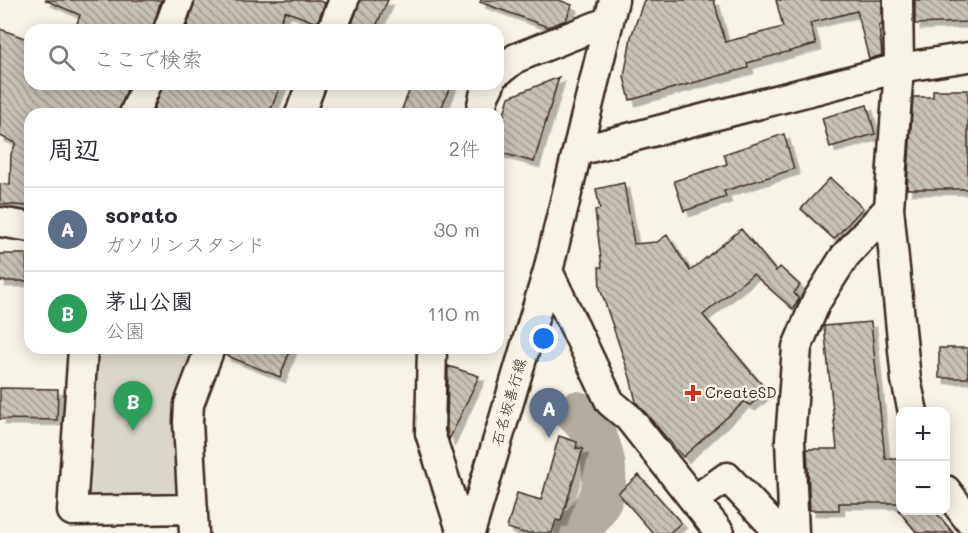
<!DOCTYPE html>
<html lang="ja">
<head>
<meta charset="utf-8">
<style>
	body { margin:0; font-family:Mali,"Klee One",sans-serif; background:#f7f7f7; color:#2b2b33 }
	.controls { position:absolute; right:18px; bottom:18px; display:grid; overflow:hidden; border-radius:12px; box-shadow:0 3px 15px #0003 }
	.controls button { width:54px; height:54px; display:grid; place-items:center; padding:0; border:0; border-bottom:2px solid #e1e1e2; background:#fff; color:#2b2b33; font:30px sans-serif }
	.you { position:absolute; left:544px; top:339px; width:21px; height:21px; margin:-15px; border:4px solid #fff; border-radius:50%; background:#1a73e8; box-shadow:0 0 0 9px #1a73e833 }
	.badge { display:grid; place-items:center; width:39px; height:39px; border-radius:50%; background:#7c3aed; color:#fff; font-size:20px; font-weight:700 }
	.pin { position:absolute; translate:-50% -50px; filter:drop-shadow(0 2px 3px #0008) }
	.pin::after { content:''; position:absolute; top:32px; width:21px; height:18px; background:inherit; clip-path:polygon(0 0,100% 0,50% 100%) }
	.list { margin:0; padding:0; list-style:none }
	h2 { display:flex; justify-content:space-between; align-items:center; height:78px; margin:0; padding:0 24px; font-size:26px }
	h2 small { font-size:20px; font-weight:400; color:#7c7c81 }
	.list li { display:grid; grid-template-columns:39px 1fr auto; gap:18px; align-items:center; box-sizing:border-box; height:84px; padding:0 24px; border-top:2px solid #e1e1e2 }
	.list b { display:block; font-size:22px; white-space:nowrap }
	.list p { margin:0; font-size:20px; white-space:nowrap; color:#7c7c81 }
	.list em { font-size:20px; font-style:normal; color:#7c7c81 }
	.icon { flex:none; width:33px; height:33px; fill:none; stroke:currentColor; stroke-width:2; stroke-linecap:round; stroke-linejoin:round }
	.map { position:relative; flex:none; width:968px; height:533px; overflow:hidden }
	.search { position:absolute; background:#fff; box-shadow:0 3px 15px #0003; left:24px; top:24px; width:480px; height:66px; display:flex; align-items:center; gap:15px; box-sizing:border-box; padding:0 21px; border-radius:18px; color:#7c7c81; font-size:22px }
	.panel { position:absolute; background:#fff; box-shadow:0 3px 15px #0003; left:24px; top:108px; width:480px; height:246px; border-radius:18px }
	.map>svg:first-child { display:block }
</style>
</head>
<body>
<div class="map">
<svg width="968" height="533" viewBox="0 0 968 533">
	<defs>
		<pattern id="building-back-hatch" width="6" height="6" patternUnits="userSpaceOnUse" patternTransform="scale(1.5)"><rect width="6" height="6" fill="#c8c1b6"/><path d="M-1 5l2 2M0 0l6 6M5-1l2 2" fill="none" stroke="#a49d93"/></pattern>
		<filter id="shadow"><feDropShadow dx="5.5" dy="5.5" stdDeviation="0" flood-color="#0004"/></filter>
	</defs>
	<rect width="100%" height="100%" fill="#f7f3e8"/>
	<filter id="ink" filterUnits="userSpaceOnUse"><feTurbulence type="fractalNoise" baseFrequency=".0167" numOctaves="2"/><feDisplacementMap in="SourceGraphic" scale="12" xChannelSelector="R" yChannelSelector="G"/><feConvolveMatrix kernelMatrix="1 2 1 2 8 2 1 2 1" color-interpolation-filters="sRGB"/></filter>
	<g filter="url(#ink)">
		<!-- green -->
		<path fill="#dbd6cb" stroke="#8b8074" stroke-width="1.5" d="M 96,348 L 197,348 L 174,421 L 178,497 L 87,498 Z"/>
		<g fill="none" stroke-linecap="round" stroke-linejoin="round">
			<!-- river -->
			<path stroke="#b4aca0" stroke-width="44" d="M 576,533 C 585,523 598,507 602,494 C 609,466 598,431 577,413"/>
		</g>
		<!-- building -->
		<path fill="url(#building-back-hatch)" stroke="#3b2a1e" stroke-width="1.5" filter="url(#shadow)" d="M 45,0 L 161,0 L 152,30 L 75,30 L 80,15 Z
			M 195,0 L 317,0 L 325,3 L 317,23 L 285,11 L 277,30 L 186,30 Z
			M 360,0 L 388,0 L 377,24 L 390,30 L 350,30 Z
			M 481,0 L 559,0 L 572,5 L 566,20 L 548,27 L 480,2 Z
			M 644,0 L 714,0 L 725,42 L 783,27 L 776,0 L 882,0 L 882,25 L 879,25 L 882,55 L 869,59 L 857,11 L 810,23 L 816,44 L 747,63 L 748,68 L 630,100 L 624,77 L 631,37 Z
			M 915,0 L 968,0 L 968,22 L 915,24 Z
			M 0,29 L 30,40 L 30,84 L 50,84 L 60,88 L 62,84 L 129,84 L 118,114 L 30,114 L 28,206 L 0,204 L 0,184 L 10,185 L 11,154 L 16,143 L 0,136 Z
			M 559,77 L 534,162 L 498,152 L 498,135 L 509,97 Z
			M 163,84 L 281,84 L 269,114 L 152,114 Z
			M 412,84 L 451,84 L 439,114 L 400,114 Z
			M 933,90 L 968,90 L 968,189 L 907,189 L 913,97 L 933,97 Z
			M 867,105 L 875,134 L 830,147 L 822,118 Z
			M 784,134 L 794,169 L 724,191 L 726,197 L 684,211 L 674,181 L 727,164 L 724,154 Z
			M 830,178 L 863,208 L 834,239 L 801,209 Z
			M 624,183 L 634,244 L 657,242 L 667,235 L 690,271 L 741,229 L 776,271 L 780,267 L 800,285 L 794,293 L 799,299 L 793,309 L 753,274 L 703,315 L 767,391 L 750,405 L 744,402 L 683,457 L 636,402 L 630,377 L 600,288 L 599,267 L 602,267 L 595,210 L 600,209 L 596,189 Z
			M 0,254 L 26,254 L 27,281 L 0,281 Z
			M 871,322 L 885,459 L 900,459 L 900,503 L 839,503 L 839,510 L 810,510 L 807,449 L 837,449 L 824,326 Z
			M 226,348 L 291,348 L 280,377 L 225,355 Z
			M 939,348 L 968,348 L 968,378 L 939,378 Z
			M 448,366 L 479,376 L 449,440 L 447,431 Z
			M 0,388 L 58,389 L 57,420 L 0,419 Z
			M 559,436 L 577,442 L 576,448 L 583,449 L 561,521 L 556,520 L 552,533 L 524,533 L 507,528 L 517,493 L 541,500 Z
			M 639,475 L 681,523 L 669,533 L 653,533 L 618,493 Z
			M 898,510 L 934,510 L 953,533 L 917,533 Z"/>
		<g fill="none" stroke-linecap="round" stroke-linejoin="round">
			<defs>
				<path id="minor" d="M 898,0 L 899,68 L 889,208 L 906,380 L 913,412
					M 168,30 L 179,0
					M 332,30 L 344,0
					M 498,72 L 516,58 L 609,21
					M 134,114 L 147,84
					M 300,114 L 311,84
					M 480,114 L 484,96 L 490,84
					M 578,151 L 899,68 L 968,57
					M 0,222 L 30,227
					M 548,271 L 610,402 L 629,418 L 720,533
					M 83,348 L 72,511 L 193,509
					M 432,348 L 430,433 L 462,533
					M 946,490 L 968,519
					M 703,494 L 727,477 L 780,533
					M 194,533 L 188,422 L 189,404 L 210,348
					M 470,533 L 548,271 L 614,0
					M 794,533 L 790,440 L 797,347 L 816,302 L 845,256 L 889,208"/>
			</defs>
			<!-- minor casing -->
			<use href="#minor" stroke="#3b2a1e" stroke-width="33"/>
			<!-- minor -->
			<use href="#minor" stroke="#f7f3e8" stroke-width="28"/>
		</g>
	</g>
	<!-- markers -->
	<path fill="#c8321e" stroke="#f7f3e8" stroke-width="2" d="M690 384h6v6h6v6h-6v6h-6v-6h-6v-6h6z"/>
	<g text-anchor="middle" stroke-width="5" stroke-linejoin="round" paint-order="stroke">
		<!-- poi labels -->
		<g font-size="15" fill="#3b2a1e" stroke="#f7f3e8" text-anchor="start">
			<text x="705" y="398">CreateSD</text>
		</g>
		<!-- street labels -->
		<g font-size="15" fill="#3b2a1e" stroke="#f7f3e8">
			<text transform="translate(509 402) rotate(-74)" y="5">石名坂善行線</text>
		</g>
	</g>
</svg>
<div class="controls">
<button>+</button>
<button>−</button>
</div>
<div class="you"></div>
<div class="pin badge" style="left:549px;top:438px;background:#5c6f8a">A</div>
<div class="pin badge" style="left:133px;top:431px;background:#2e9e5b">B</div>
<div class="search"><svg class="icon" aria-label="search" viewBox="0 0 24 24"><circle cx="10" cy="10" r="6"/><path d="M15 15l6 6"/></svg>ここで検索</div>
<section class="panel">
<h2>周辺<small>2件</small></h2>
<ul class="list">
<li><span class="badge" style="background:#5c6f8a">A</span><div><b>sorato</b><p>ガソリンスタンド</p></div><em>30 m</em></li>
<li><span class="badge" style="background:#2e9e5b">B</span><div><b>茅山公園</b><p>公園</p></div><em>110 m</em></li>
</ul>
</section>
</div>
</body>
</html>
